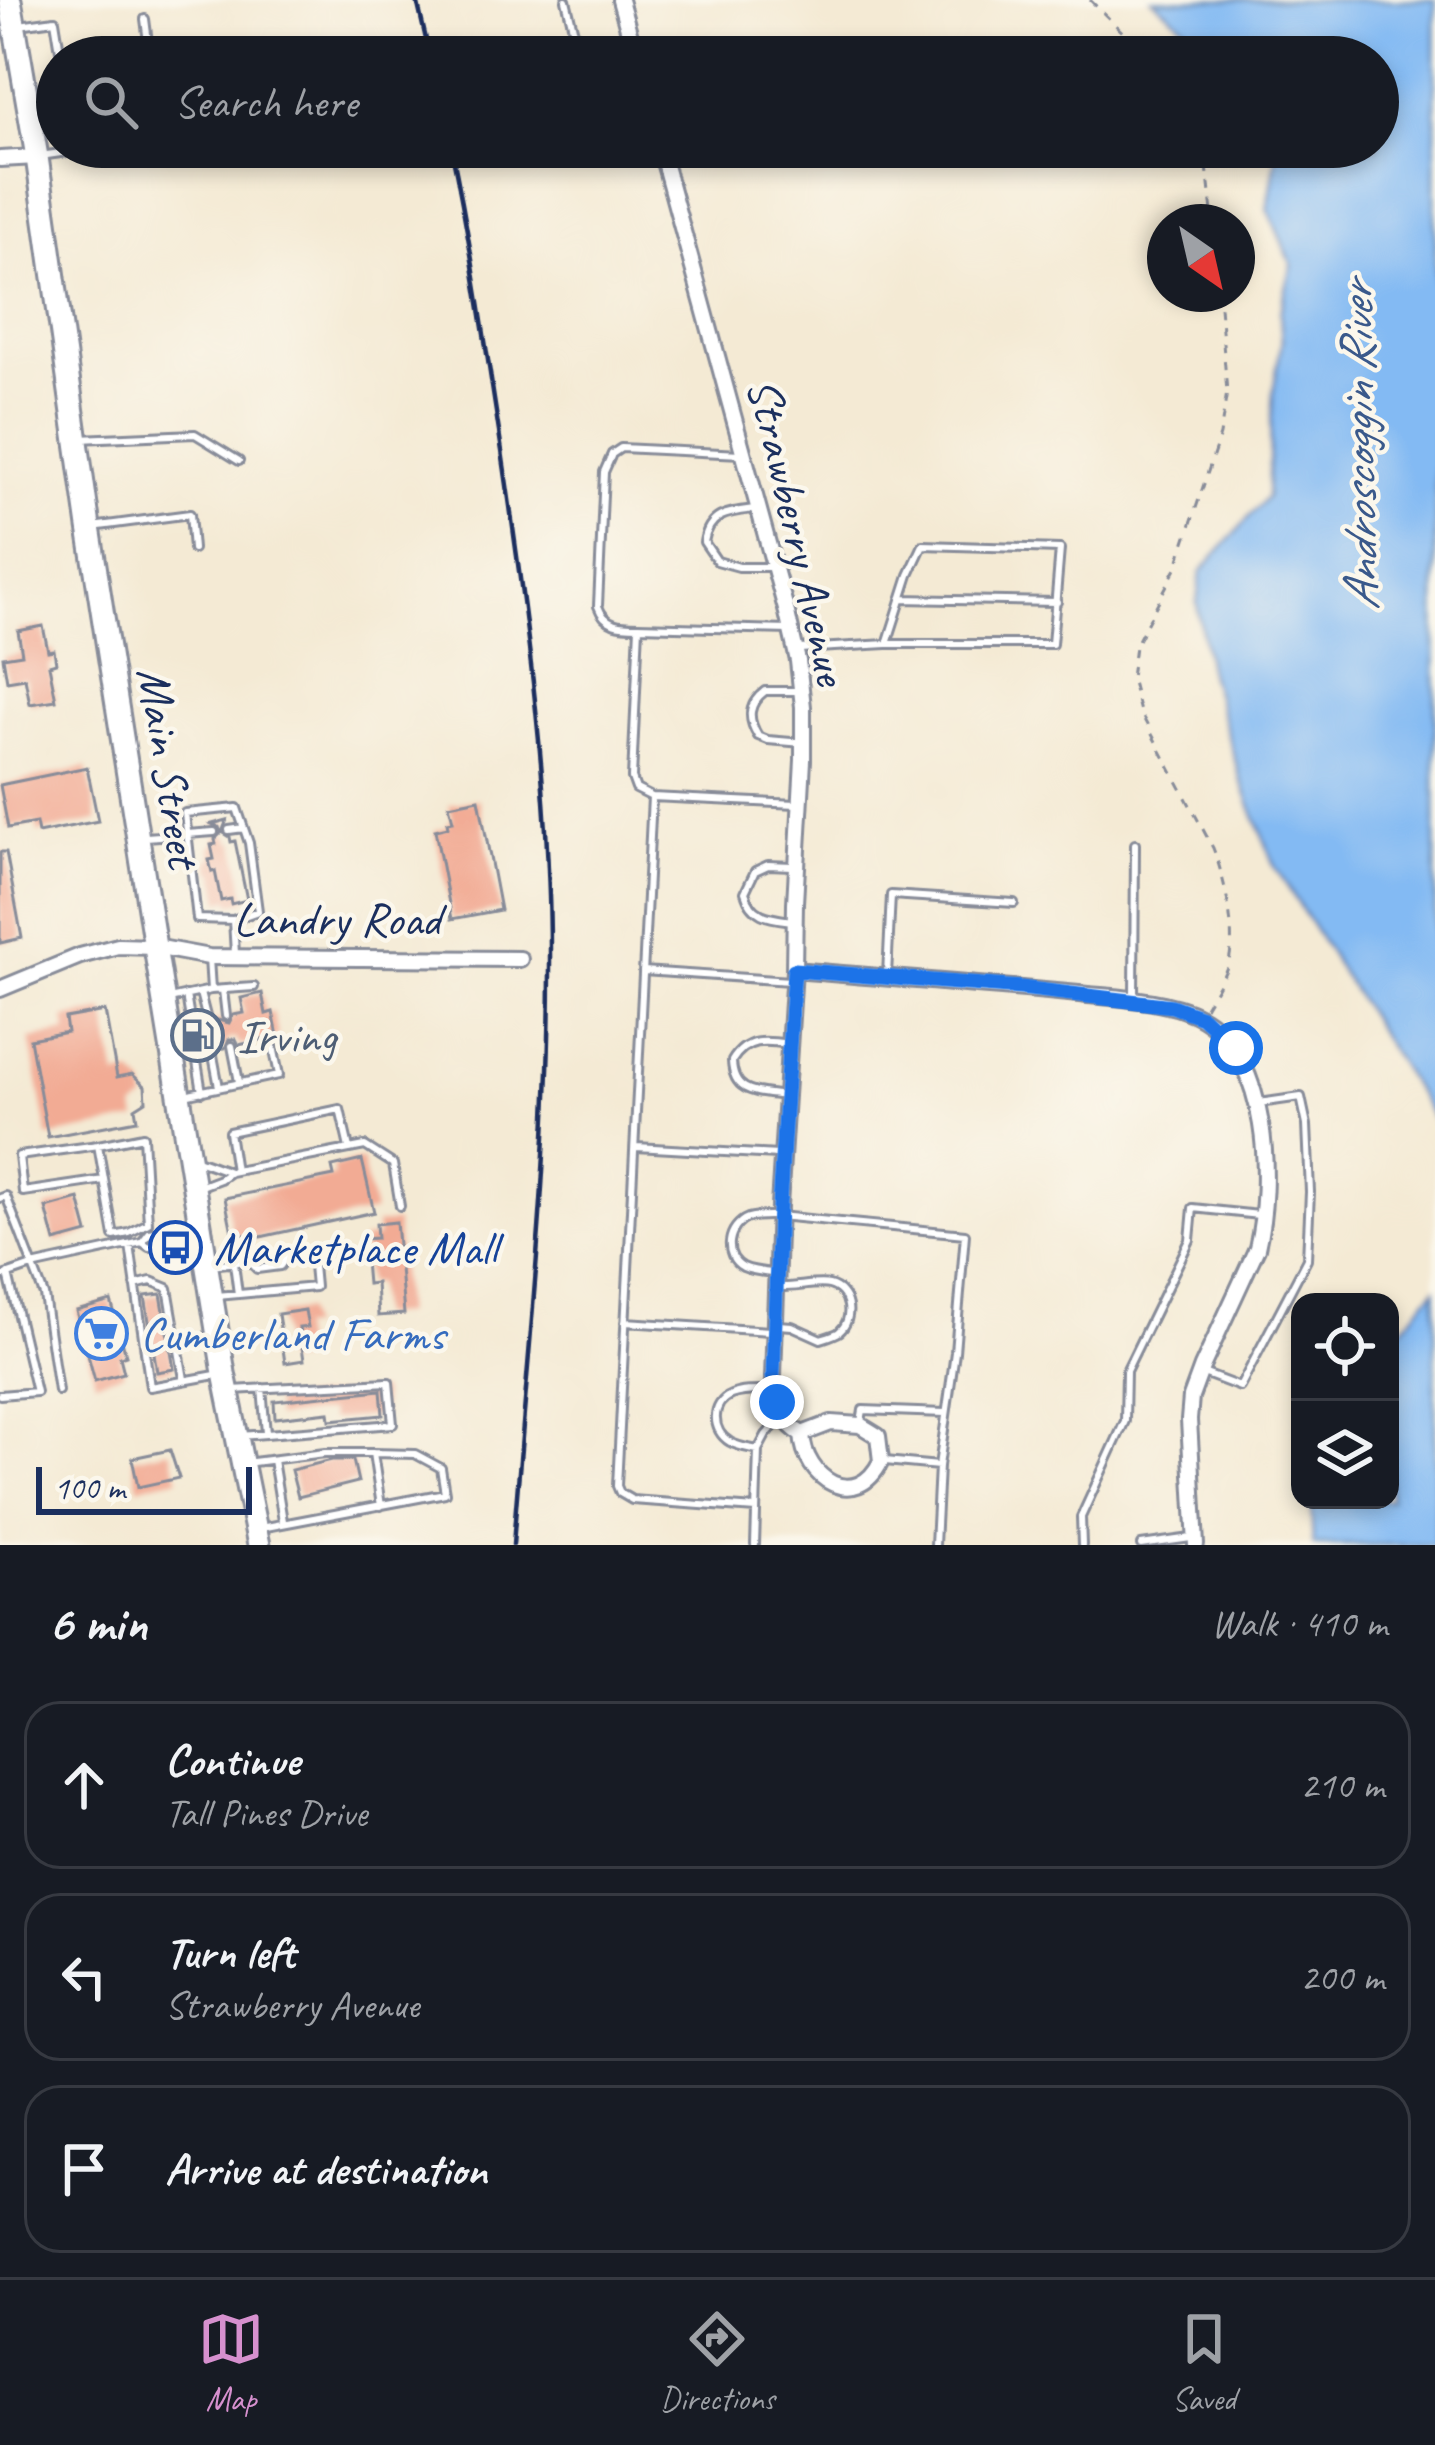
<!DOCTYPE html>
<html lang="en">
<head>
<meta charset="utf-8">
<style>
	body { margin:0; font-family:Caveat,sans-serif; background:#242831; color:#f1f3f6 }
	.controls { position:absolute; right:36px; bottom:36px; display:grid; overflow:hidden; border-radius:24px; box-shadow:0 6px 18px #0003 }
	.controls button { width:108px; height:108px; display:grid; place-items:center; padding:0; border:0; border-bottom:3px solid #363941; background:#171b24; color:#f1f3f6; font:60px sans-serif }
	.compass { position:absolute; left:1147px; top:204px; width:108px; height:108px; border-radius:50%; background:#171b24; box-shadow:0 6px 18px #0003; rotate:146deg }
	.scale { position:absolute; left:36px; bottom:30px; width:216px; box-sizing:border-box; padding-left:12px; border:6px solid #1b2f5e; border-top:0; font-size:33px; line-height:42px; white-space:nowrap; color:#1b2f5e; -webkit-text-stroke:9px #fbf7ec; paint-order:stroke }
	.stop { position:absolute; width:36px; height:36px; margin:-27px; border:9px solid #1a73e8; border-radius:50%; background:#fff }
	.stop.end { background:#1a73e8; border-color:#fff; box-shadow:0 3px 12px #0008 }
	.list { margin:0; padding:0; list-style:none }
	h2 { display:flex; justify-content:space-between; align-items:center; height:156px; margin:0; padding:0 48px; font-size:51px }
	h2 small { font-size:39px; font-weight:400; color:#9ea1a6 }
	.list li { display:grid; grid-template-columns:78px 1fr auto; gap:36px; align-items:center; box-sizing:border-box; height:168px; margin:0 24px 24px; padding:0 24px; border:3px solid #363941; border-radius:36px }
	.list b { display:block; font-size:45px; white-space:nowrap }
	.list p { margin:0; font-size:39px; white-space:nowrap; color:#9ea1a6 }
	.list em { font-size:39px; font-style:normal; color:#9ea1a6 }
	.icon { flex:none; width:66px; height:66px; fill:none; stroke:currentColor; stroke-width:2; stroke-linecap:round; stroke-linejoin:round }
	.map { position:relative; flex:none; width:1435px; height:1545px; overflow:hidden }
	.search { position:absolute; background:#171b24; box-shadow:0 6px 18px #0003; left:36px; right:36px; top:36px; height:132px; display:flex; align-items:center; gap:30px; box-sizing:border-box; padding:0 42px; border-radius:66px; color:#9ea1a6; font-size:45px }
	.sheet { height:732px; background:#171b24 }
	nav { display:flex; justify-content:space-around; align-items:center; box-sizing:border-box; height:168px; border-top:3px solid #363941; background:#171b24; font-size:33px; color:#9ea1a6 }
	nav a { display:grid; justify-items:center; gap:6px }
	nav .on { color:#d690ce }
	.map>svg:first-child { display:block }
</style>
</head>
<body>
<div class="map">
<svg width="1435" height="1545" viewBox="0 0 1435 1545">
	<rect width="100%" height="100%" fill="#fbf7ec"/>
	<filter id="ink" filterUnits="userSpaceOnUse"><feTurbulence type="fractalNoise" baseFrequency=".00833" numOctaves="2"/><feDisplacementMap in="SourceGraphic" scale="24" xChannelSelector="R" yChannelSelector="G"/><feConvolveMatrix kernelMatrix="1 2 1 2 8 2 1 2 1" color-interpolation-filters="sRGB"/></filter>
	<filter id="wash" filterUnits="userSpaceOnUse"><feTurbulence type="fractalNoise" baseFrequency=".004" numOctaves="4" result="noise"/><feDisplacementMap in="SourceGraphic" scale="48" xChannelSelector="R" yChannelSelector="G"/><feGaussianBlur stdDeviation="2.7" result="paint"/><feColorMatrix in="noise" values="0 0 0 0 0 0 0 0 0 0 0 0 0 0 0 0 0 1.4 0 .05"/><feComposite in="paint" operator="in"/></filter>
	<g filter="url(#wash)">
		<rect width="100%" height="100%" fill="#f4ead4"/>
		<!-- water -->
		<path fill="#83baf3" stroke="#4f74a8" stroke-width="3" d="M 1153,0 L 1435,0 L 1435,1121 L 1274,865 L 1241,780 L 1208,669 L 1197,603 L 1201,572 L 1267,497 L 1273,393 L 1282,340 L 1280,313 L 1292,265 L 1268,209 L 1278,147 L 1378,147 L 1378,57 L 1222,57 Z
			M 1435,1289 L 1435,1545 L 1313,1545 L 1311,1500 L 1390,1500 L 1390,1341 Z"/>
		<g id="blocks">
			<!-- building -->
			<path fill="#f2ab94" d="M 43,626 L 48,651 L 54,650 L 56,663 L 49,665 L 56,700 L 30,704 L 25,678 L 7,681 L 3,657 L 22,654 L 18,631 Z
				M 87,767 L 98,821 L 38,833 L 36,823 L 8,828 L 0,785 Z
				M 479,799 L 500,910 L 452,919 L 435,830 L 448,827 L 447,822 L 453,821 L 449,805 Z
				M 227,820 L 222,832 L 230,837 L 231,842 L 235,841 L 247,900 L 231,904 L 230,899 L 221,901 L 215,871 L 212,872 L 209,860 L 214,859 L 211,845 L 216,844 L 215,839 L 221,833 L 219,827 L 212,824 Z
				M 0,852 L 6,852 L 22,938 L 0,943 Z
				M 262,993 L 266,1014 L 273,1012 L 278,1036 L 239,1045 L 236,1039 L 229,1039 L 225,1048 L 219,1049 L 216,1043 L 209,1043 L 203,1052 L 198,1022 L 208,1027 L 213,1024 L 214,1019 L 229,1023 L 233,1015 L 244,1013 L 241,998 Z
				M 105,1011 L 117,1077 L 132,1074 L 145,1086 L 146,1101 L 135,1108 L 137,1120 L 48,1137 L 30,1039 L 67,1032 L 65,1018 Z
				M 362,1160 L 374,1212 L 247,1240 L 245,1235 L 233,1237 L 225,1198 L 334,1176 L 332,1167 Z
				M 79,1199 L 88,1233 L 55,1242 L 46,1208 Z
				M 396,1222 L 404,1314 L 378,1316 L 376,1283 L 367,1284 L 363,1239 L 377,1238 L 376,1224 Z
				M 161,1294 L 174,1369 L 157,1372 L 145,1296 Z
				M 111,1301 L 126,1355 L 120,1357 L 124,1373 L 95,1381 L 76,1311 Z
				M 305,1310 L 308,1327 L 299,1328 L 304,1360 L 285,1363 L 278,1314 Z
				M 381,1390 L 383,1415 L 330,1420 L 329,1412 L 275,1418 L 274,1401 Z
				M 170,1450 L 179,1478 L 138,1487 L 132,1458 Z
				M 332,1460 L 353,1460 L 358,1482 L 298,1497 L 291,1470 Z"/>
		</g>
	</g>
	<g filter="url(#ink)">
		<use href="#blocks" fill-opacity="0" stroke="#888c99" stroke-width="3"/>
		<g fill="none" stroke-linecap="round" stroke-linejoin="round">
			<defs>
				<path id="service" d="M 566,0 L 580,57
					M 145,19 L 150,57
					M 19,25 L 55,20 L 61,57
					M 40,156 L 103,147
					M 79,439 L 195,434 L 239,461
					M 741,454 L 621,448 L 612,454 L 604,472 L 598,606 C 605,626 620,626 639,626 L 632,778 L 636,789 L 652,797 L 617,1486 L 620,1493 L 632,1500 L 756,1509
					M 754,509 C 729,512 709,513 704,542 L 717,561 L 739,567 L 773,567
					M 92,527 L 190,514 L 193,549
					M 901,599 L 1057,602
					M 639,626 L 791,630
					M 799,649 L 887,644 L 1052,644 L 1060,549 L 923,545 L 909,575 L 887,644
					M 797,691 L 765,691 C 748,704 747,718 758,736 L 768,740 L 803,743
					M 652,797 L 797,804
					M 229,830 L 244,828
					M 146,837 L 214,832
					M 233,920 L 197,919 L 185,813 L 237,808 L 249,843 L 258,911 L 233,920 L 235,954
					M 792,921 C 769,918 752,917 745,892 L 755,871 L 768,865 L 793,866
					M 209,958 L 211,990
					M 643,971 L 790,981
					M 887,975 L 891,895 L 1014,903
					M 223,990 L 226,1016
					M 200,993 L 207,1020
					M 186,995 L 202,1092
					M 1134,997 L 1135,844
					M 169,999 L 211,990 L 254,987
					M 232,1046 L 239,1082
					M 212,1050 L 219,1087
					M 184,1095 L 279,1075 L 273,1046
					M 785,1096 C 759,1092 733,1095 732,1061 C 746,1038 764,1040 788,1044
					M 143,1136 L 148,1223 L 129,1233 L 114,1236 L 98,1145 Z
					M 98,1145 L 19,1156 L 23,1192 L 104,1180
					M 636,1147 L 778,1155
					M 194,1159 L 230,1172
					M 235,1171 L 229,1132 L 340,1109 L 349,1148
					M 199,1187 L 220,1179 L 230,1172 L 365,1146 L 393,1164 L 400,1206
					M 0,1198 L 6,1196 L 44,1295 L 58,1391
					M 130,1245 L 150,1387 L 221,1374
					M 250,1262 L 257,1269 L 280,1266 L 285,1259
					M 234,1263 L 238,1294
					M 210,1265 L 312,1254 L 315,1287 L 217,1296
					M 773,1273 C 763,1272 752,1271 743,1267 C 722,1255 728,1226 748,1218 C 758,1215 768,1216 778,1216 L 965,1234 L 955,1352 L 939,1466
					M 0,1277 L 32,1266 L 142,1242 L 149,1233 L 176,1229 L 183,1235 L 177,1243 L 149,1247 L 142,1242
					M 135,1285 L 151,1281 L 168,1288 L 184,1379
					M 625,1322 L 771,1331
					M 779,1325 L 792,1326 L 821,1339 C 824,1338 837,1334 839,1332 C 855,1319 850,1290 829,1285 C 817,1282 794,1288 780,1287
					M 1203,1373 L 1240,1387 L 1307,1259 L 1310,1192 L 1307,1125 L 1301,1097 L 1259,1103
					M 262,1388 L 266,1433
					M 232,1390 L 389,1382 L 393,1424 L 240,1436
					M 0,1395 L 36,1392 L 8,1274
					M 861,1422 L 863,1410 L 945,1413
					M 758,1450 C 749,1448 738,1447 730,1442 C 711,1431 711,1403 731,1395 C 743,1390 758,1391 771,1391
					M 373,1453 L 381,1506
					M 273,1460 L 283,1521
					M 885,1461 L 939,1466 L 935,1545
					M 245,1463 L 325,1453 L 373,1453 L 415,1454 L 441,1468 L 445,1493 L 261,1528
					M 755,1545 L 758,1450 L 766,1435 L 781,1418
					M 1082,1545 L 1081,1517 L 1125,1421 L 1126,1371 L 1190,1240 L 1193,1208 L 1259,1215
					M 1141,1545 L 1191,1538"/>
				<path id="minor" d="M 620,0 L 636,57
					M 660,147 L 787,613 L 798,661 L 803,707 L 803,760 L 795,903 L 794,970 L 779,1206 L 773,1377 C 775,1399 781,1423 802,1434
					M 0,159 L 37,157
					M 794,970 C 889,978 984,985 1079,994 C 1115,998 1173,999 1204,1019 C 1269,1060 1273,1181 1257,1248 L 1202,1367 L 1191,1397 L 1189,1420 L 1196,1545
					M 0,989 L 80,956 L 118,946 L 155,947 L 209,957 L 520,959
					M 831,1423 L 860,1425 L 878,1436 L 881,1461 C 856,1512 804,1479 802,1434 Z"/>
				<path id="trunk" d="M 10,0 L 37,157 L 89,527 L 155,947 L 224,1373 L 259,1545"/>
			</defs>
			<!-- service casing -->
			<use href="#service" stroke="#888c99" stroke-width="12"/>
			<!-- minor casing -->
			<use href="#minor" stroke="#888c99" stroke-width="20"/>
			<!-- trunk casing -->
			<use href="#trunk" stroke="#888c99" stroke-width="27"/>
			<!-- path -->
			<path stroke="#888c99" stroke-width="3" stroke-dasharray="9 9" stroke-linecap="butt" d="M 1090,0 L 1148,57
				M 1205,147 L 1213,222
				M 1205,1007 C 1213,993 1223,979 1228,964 C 1238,934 1224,877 1213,848 L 1140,712 L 1131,678 L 1135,646 L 1177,566 L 1220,435 L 1227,392 L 1219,294"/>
			<!-- service -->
			<use href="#service" stroke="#fff" stroke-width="6"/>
			<!-- minor -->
			<use href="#minor" stroke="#fff" stroke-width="14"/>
			<!-- trunk -->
			<use href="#trunk" stroke="#fff" stroke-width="21"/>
			<!-- rail -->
			<path stroke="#1b2f5e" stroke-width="4.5" d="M 417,0 L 430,57
				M 451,147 C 472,248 486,349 502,451 C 527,621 551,794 550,966 C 550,1159 528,1352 513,1545"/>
		</g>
	</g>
	<g fill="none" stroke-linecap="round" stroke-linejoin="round" filter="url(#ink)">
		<!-- route -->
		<path stroke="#1a73e8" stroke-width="15" d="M 777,1402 L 773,1377 L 779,1206 L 794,970 L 1021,988 L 1172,1006 L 1202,1017 L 1236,1048"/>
	</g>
	<!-- icons -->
	<defs>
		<symbol id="fuel-ring" viewBox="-11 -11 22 22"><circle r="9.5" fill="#fbf7ec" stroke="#5c6f8a" stroke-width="1.5"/><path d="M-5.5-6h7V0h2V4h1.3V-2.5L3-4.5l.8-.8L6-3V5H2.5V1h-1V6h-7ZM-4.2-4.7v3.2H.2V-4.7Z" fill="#5c6f8a"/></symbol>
		<symbol id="bus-ring" viewBox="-11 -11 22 22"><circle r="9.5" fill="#fbf7ec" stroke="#1a4fb4" stroke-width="1.5"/><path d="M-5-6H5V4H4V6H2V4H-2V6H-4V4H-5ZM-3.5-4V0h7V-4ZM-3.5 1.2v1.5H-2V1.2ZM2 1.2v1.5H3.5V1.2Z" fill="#1a4fb4"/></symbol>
		<symbol id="supermarket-ring" viewBox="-11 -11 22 22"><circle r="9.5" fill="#fbf7ec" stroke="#3f7fe0" stroke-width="1.5"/><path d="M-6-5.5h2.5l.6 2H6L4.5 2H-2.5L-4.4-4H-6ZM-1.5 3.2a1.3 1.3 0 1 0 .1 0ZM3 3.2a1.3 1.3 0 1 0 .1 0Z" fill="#3f7fe0"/></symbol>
	</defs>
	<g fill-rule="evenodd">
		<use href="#fuel-ring" x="168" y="1006" width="59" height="59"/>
		<use href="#bus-ring" x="146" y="1218" width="59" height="59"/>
		<use href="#supermarket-ring" x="72" y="1304" width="59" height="59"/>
	</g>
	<g text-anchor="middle" stroke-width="9" stroke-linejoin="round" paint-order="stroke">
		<!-- street labels -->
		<g font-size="48" fill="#1b2f5e" stroke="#fbf7ec">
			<text transform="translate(799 531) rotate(77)" y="17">Strawberry Avenue</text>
			<text transform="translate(170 767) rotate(81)" y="17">Main Street</text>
			<text x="337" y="935">Landry Road</text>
		</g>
		<!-- service labels -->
		<g font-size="48" fill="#4e5e75" stroke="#fbf7ec" text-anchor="start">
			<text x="237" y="1052">Irving</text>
		</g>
		<!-- transit labels -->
		<g font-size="48" fill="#164399" stroke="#fbf7ec" text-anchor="start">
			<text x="214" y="1264">Marketplace Mall</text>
		</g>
		<!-- shop labels -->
		<g font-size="48" fill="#366cbe" stroke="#fbf7ec" text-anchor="start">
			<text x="140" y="1350">Cumberland Farms</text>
		</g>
		<!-- water labels -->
		<g font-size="51" font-style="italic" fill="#3a598b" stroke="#fbf7ec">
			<text transform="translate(1357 447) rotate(-91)" y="18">Androscoggin River</text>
		</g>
	</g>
</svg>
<div class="controls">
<button><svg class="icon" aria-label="locate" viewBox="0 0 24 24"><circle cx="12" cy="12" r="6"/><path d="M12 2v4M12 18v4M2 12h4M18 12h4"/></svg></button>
<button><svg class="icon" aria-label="layers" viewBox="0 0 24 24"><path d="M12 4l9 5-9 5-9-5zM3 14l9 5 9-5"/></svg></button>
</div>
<svg class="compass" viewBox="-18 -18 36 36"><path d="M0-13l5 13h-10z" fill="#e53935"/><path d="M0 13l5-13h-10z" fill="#9ea1a6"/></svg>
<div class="scale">100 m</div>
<div class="stop" style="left:1236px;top:1048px"></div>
<div class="stop end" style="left:777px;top:1402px"></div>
<div class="search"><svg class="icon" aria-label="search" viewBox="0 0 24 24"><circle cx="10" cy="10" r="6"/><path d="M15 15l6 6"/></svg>Search here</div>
</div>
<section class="sheet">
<h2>6 min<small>Walk · 410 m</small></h2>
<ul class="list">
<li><svg class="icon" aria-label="ahead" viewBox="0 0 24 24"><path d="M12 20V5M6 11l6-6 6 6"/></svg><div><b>Continue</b><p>Tall Pines Drive</p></div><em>210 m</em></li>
<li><svg class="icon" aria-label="left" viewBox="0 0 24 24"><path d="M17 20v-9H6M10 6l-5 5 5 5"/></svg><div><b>Turn left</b><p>Strawberry Avenue</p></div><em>200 m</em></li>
<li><svg class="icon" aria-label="arrive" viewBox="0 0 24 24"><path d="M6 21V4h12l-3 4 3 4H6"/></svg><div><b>Arrive at destination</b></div></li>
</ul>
</section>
<nav>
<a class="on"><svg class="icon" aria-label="map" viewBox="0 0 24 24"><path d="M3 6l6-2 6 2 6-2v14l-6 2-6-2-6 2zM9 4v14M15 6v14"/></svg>Map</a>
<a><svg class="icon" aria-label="directions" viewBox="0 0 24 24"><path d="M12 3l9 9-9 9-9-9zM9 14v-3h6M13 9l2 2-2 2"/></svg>Directions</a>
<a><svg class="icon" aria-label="saved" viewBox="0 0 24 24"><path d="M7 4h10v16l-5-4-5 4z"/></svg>Saved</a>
</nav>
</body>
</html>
